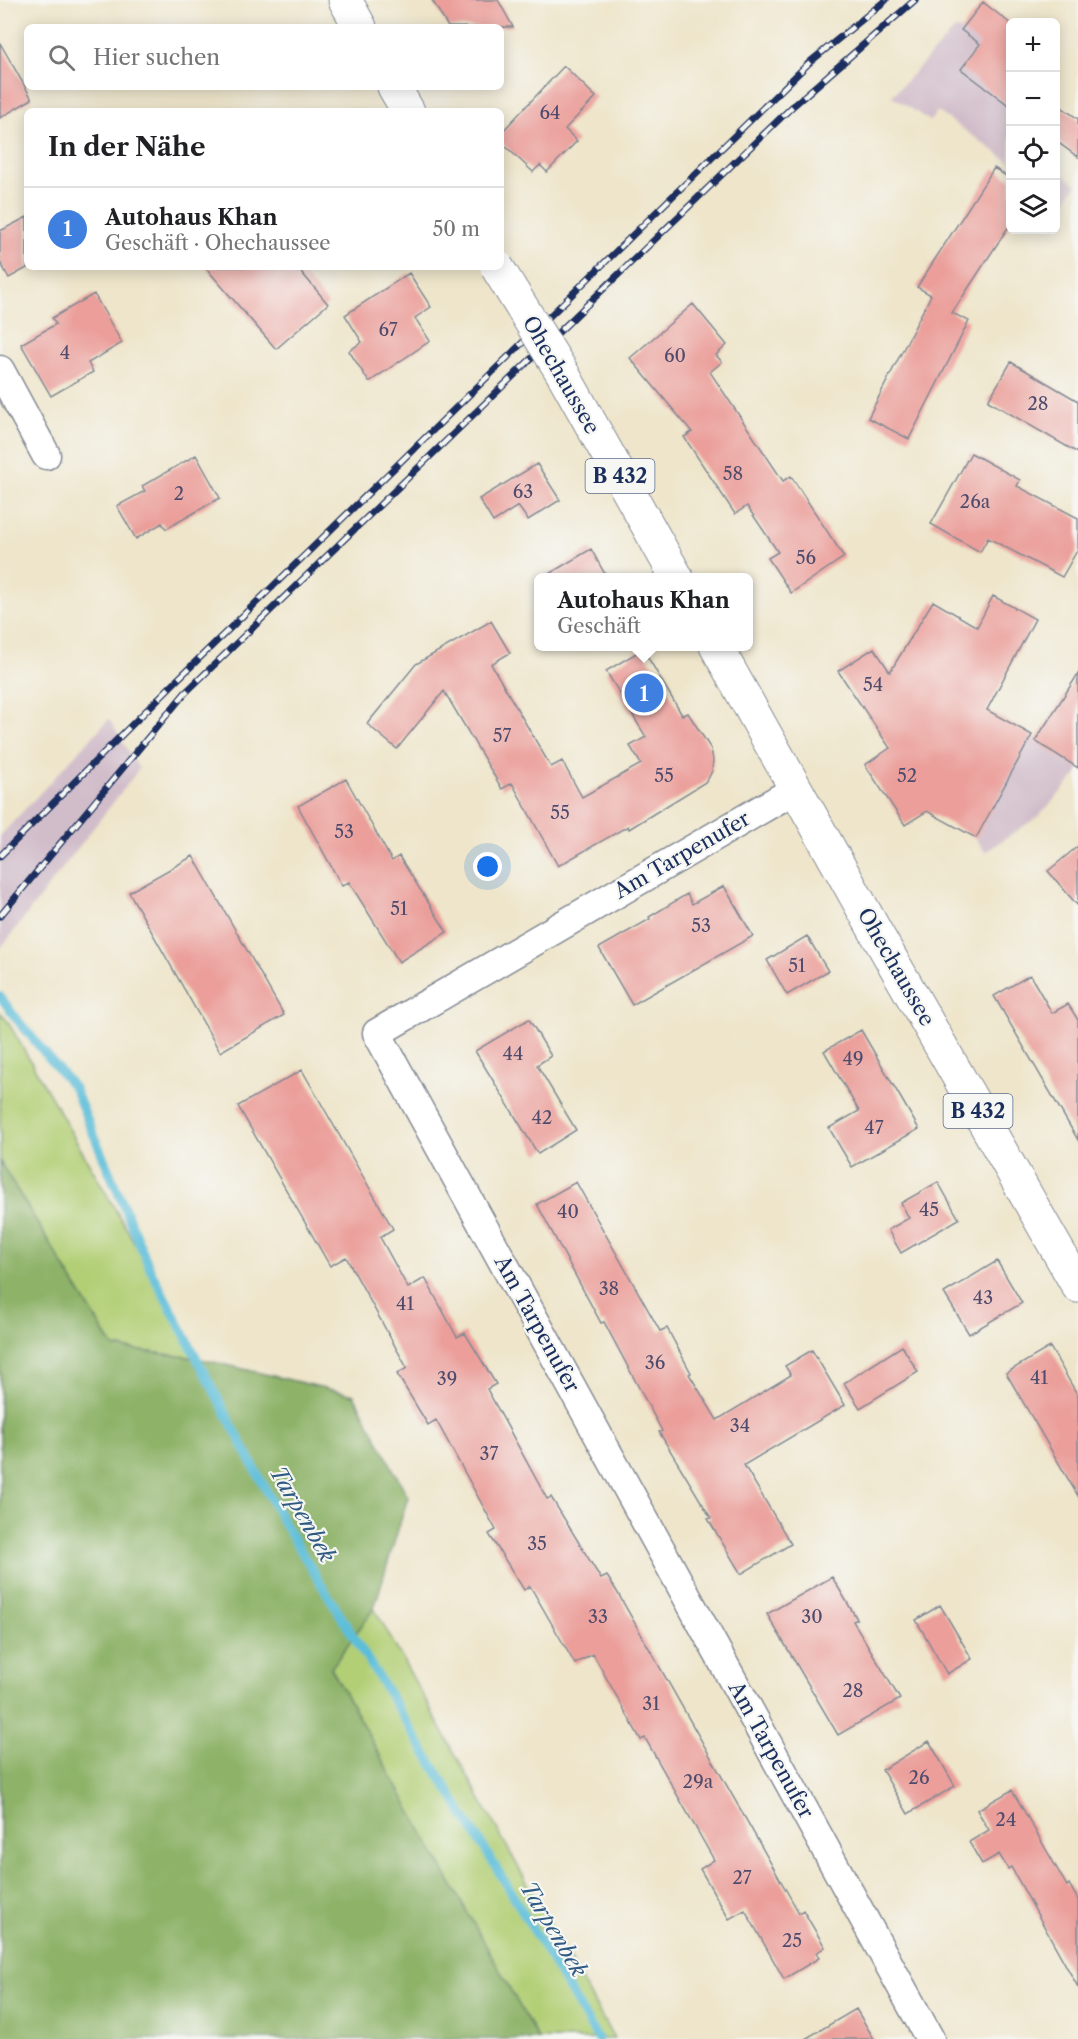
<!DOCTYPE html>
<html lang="de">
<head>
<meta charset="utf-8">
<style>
	body { margin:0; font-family:"Libre Caslon Text",serif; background:#f2f2f2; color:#202124 }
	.controls { position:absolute; right:18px; top:18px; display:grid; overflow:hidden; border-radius:9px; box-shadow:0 3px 15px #0003 }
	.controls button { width:54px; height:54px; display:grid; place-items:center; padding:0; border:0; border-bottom:2px solid #e0e0e0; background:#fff; color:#202124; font:30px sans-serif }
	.you { position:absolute; left:488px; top:867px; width:21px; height:21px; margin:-15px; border:4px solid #fff; border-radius:50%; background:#1a73e8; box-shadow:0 0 0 9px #1a73e833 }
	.badge { display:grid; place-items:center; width:39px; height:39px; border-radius:50%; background:#1a73e8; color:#fff; font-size:20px; font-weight:700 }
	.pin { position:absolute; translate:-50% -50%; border:3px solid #fff; box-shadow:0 2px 6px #0006 }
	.popup { position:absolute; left:534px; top:573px; width:219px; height:78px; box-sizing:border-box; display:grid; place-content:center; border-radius:9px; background:#fff; filter:drop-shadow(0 2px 4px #0005); font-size:20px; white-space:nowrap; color:#757577 }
	.popup b { font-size:22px; color:#202124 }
	.popup::after { content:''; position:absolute; left:50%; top:100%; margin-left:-12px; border:12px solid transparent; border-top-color:#fff }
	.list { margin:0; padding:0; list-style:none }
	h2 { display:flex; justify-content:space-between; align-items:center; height:78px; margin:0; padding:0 24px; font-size:26px }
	h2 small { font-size:20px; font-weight:400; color:#757577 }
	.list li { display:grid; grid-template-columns:39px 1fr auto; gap:18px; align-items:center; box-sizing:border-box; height:84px; padding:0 24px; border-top:2px solid #e0e0e0 }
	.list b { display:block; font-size:22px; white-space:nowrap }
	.list p { margin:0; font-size:20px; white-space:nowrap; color:#757577 }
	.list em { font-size:20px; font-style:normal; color:#757577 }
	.icon { flex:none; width:33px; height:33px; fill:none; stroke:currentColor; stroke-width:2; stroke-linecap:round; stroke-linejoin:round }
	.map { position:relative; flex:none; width:1078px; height:2039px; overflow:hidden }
	.search { position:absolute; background:#fff; box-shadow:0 3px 15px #0003; left:24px; top:24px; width:480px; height:66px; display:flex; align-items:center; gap:15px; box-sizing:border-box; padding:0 21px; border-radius:9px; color:#757577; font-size:22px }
	.panel { position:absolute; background:#fff; box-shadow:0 3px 15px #0003; left:24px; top:108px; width:480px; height:162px; border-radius:9px }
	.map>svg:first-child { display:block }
</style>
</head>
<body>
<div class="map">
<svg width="1078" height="2039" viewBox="0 0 1078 2039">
	<rect width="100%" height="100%" fill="#f6f6f2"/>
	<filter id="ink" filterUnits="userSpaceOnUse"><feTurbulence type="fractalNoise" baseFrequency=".0167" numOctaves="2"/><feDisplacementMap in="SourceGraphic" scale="12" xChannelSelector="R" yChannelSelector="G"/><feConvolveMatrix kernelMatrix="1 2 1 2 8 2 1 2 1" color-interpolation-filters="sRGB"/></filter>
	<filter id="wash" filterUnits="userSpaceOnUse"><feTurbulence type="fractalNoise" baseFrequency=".008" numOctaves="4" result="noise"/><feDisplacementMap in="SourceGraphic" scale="24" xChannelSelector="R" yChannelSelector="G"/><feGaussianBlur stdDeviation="1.35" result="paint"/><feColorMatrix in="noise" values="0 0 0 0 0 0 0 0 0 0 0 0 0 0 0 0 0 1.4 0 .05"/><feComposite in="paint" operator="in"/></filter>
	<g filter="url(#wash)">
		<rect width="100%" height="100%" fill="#eee5ca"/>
		<!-- industrial -->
		<path fill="#d1bdca" d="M 955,29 L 961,30 L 980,44 L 961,69 L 1010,107 L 1010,162 L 937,111 L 930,121 L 892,96 Z
			M 1056,169 L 1077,185 L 1071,192 L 1067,200 L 1056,193 Z
			M 109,719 L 139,769 L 0,949 L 0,836 Z
			M 1032,735 L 1035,741 L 1078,768 L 1078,773 L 1039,816 L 985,852 L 976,838 Z"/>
		<!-- green -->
		<path fill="#b2cf76" stroke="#667f6a" stroke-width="1.5" d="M 0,1012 L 8,1022 L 201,1359 L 113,1347 L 0,1162 Z
			M 374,1608 L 614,2039 L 538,2039 L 331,1668 Z"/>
		<!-- forest -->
		<path fill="#8db267" stroke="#547062" stroke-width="1.5" d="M 0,1162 L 113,1347 L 201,1359 L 354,1395 L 408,1497 L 374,1608 L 331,1668 L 538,2039 L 0,2039 Z"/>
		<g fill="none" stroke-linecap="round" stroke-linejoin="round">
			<!-- stream -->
			<path stroke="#5bbed9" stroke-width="9" d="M 0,996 L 15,1017 L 74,1088 L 151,1271 L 284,1524 L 505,1882 L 598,2039"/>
		</g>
		<g id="blocks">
			<!-- building -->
			<path fill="#eb9e9a" d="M 432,0 L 498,0 L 513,27 L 448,27 Z
				M 983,2 L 1011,24 L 1011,107 L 961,69 L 980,44 L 961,30 Z
				M 0,43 L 32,99 L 0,118 Z
				M 564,66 L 596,97 L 565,129 L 577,141 L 547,172 L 540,165 L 533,172 L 501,142 L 501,133 Z
				M 1056,103 L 1078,119 L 1078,157 L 1056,141 Z
				M 994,168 L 1011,179 L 1011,223 L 952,313 L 969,321 L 909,439 L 868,418 L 931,295 L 917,287 Z
				M 27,217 L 27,268 L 9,278 L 0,262 L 0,231 Z
				M 205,267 L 297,267 L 328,304 L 276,349 Z
				M 409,273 L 431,307 L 415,318 L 430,341 L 369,382 L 349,351 L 362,342 L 345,315 Z
				M 94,294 L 122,343 L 88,363 L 93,372 L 51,396 L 21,344 L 56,324 L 52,318 Z
				M 693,304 L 727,345 L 716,355 L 722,362 L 710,372 L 783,481 L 791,476 L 844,557 L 791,593 L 768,558 L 778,552 L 747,506 L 735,514 L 684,437 L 692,432 L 630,358 Z
				M 1011,362 L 1078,401 L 1078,453 L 988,401 Z
				M 971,453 L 1020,480 L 1017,486 L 1078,518 L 1078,549 L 1062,577 L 988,538 L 980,552 L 931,524 Z
				M 196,455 L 220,498 L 166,529 L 162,523 L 136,539 L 117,506 L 145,491 L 142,486 Z
				M 537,464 L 560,500 L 528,520 L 518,506 L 493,522 L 479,499 Z
				M 591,549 L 607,578 L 542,578 Z
				M 993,596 L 1035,619 L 987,710 L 1032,735 L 976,838 L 927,811 L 905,825 L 865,765 L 890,748 L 838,671 L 874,648 L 890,672 L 933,601 L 977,627 Z
				M 491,621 L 510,653 L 491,664 L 551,767 L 562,761 L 582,797 L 641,764 L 630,746 L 646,737 L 606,671 L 643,649 L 682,715 L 688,713 L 711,749 L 713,760 L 712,771 L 707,781 L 629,829 L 628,826 L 558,866 L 512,783 L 502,789 L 444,691 L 397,749 L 367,724 L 416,664 Z
				M 1078,674 L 1078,768 L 1035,741 Z
				M 346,779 L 392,861 L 399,856 L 447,932 L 399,962 L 349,882 L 342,886 L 298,806 Z
				M 1078,846 L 1078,906 L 1048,871 Z
				M 193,856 L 284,1015 L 220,1052 L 129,892 Z
				M 724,886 L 753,936 L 632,1005 L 599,948 L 650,919 L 649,917 L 687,894 L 692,904 Z
				M 807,936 L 828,971 L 787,995 L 767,960 Z
				M 1030,975 L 1052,1013 L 1068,1004 L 1078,1020 L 1078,1140 L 994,996 Z
				M 529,1019 L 551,1056 L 537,1065 L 576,1130 L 538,1154 L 475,1051 Z
				M 861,1030 L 919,1129 L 852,1167 L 829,1128 L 859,1111 L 824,1051 Z
				M 302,1070 L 393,1229 L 380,1237 L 408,1288 L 425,1278 L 457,1337 L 465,1333 L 496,1384 L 487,1389 L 547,1499 L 551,1497 L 601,1579 L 607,1576 L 616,1590 L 799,1913 L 803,1910 L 825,1947 L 816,1953 L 819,1958 L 784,1979 L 745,1910 L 729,1919 L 700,1869 L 714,1860 L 645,1738 L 641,1740 L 593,1654 L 575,1664 L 530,1586 L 524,1590 L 489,1534 L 496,1530 L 436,1420 L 428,1425 L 397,1374 L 407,1368 L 346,1257 L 330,1266 L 238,1106 Z
				M 576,1182 L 660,1331 L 667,1328 L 691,1373 L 689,1374 L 717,1420 L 791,1375 L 785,1366 L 812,1350 L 845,1405 L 744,1465 L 791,1544 L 741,1574 L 708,1519 L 711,1518 L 659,1432 L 662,1431 L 604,1322 L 601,1323 L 537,1204 Z
				M 938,1182 L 959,1219 L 901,1253 L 888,1230 L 909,1218 L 901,1203 Z
				M 997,1261 L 1022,1303 L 969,1334 L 944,1293 Z
				M 902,1346 L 918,1372 L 860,1408 L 844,1383 Z
				M 1050,1347 L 1078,1396 L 1078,1496 L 1006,1373 Z
				M 832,1577 L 857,1619 L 853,1621 L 900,1699 L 838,1735 L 767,1614 Z
				M 940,1605 L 972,1659 L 947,1674 L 916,1620 Z
				M 929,1741 L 955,1786 L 908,1814 L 882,1770 Z
				M 1012,1790 L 1067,1886 L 1069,1884 L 1078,1900 L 1078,1987 L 1011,1867 L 1008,1869 L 999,1854 L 982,1864 L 969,1842 L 989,1830 L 977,1810 Z
				M 856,2009 L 874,2039 L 805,2039 Z"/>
		</g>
	</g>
	<g filter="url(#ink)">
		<use href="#blocks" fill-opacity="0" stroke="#848a94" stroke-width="1.5"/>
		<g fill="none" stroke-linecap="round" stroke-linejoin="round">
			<defs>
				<path id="minor" d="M 0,370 L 46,455
					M 796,789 L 377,1033 L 930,2039"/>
				<path id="primary" d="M 345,0 L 360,27
					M 394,87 L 408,111
					M 563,374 L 677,578
					M 716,646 L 878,936 L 1078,1286"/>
			</defs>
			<!-- minor casing -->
			<use href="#minor" stroke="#848a94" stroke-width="31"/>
			<!-- primary casing -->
			<use href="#primary" stroke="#848a94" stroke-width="35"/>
			<!-- minor -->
			<use href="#minor" stroke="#fff" stroke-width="28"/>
			<!-- primary -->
			<use href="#primary" stroke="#fff" stroke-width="33"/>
			<defs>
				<path id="rail" d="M 0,856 L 179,678 L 810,62 L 886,0
					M 0,916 L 185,693 L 794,105 L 915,0"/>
			</defs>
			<!-- rail casing -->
			<use href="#rail" stroke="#1b2f5e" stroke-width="7"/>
			<!-- rail -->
			<use href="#rail" stroke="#f6f6f2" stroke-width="4.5" stroke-dasharray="14" stroke-linecap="butt"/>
			<defs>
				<path id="primary-bridge" d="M 497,267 L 563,374"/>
			</defs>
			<!-- primary-bridge casing -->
			<use href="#primary-bridge" stroke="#848a94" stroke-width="35" stroke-linecap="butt"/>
			<!-- primary-bridge -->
			<use href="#primary-bridge" stroke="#fff" stroke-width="33"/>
		</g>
	</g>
	<g text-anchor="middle" stroke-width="4.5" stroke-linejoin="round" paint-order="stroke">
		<!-- number labels -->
		<g font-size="18" fill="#4f4b6d">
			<text x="550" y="119">64</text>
			<text x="388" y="336">67</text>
			<text x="65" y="359">4</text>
			<text x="675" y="362">60</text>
			<text x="1038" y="410">28</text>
			<text x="733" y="480">58</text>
			<text x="523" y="498">63</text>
			<text x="179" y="500">2</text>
			<text x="975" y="508">26a</text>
			<text x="806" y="564">56</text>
			<text x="873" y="691">54</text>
			<text x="502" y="742">57</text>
			<text x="664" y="782">55</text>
			<text x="907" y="782">52</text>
			<text x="560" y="819">55</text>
			<text x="344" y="838">53</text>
			<text x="399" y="915">51</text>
			<text x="701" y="932">53</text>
			<text x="797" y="972">51</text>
			<text x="513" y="1060">44</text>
			<text x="853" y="1065">49</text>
			<text x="542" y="1124">42</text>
			<text x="874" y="1134">47</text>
			<text x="929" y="1216">45</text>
			<text x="568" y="1218">40</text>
			<text x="609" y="1295">38</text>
			<text x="983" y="1304">43</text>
			<text x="405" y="1310">41</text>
			<text x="655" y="1369">36</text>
			<text x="1039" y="1384">41</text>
			<text x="447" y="1385">39</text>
			<text x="740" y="1432">34</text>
			<text x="489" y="1460">37</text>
			<text x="537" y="1550">35</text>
			<text x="598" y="1623">33</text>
			<text x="812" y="1623">30</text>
			<text x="853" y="1697">28</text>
			<text x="651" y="1710">31</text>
			<text x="919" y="1784">26</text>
			<text x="698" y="1788">29a</text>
			<text x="1006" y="1826">24</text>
			<text x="742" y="1884">27</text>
			<text x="792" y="1947">25</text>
		</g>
		<!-- shield labels -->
		<g fill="#f6f6f2" stroke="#5d6b8a" stroke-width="1.5">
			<rect x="585.5" y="459" width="69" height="34" rx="4.5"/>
			<rect x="943.5" y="1094" width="69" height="34" rx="4.5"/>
		</g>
		<g font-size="20" font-weight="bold" fill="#1b2f5e">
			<text x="620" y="483">B 432</text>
			<text x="978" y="1118">B 432</text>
		</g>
		<!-- street labels -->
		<g font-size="21" fill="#1b2f5e" stroke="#f6f6f2">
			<text transform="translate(561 375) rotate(60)" y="7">Ohechaussee</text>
			<text transform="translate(682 855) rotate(-30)" y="7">Am Tarpenufer</text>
			<text transform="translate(896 967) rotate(60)" y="7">Ohechaussee</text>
			<text transform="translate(537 1324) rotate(61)" y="7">Am Tarpenufer</text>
			<text transform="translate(771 1750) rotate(61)" y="7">Am Tarpenufer</text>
		</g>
		<!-- water labels -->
		<g font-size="22" font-style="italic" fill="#2e5a83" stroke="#f6f6f2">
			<text transform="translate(303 1514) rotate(60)" y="8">Tarpenbek</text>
			<text transform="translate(554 1929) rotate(59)" y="8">Tarpenbek</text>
		</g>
	</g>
</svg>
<div class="controls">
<button>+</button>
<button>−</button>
<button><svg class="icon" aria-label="locate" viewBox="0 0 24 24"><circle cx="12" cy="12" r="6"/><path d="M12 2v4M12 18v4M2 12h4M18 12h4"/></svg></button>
<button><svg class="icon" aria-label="layers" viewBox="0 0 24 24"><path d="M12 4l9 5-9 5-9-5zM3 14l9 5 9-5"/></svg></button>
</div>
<div class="you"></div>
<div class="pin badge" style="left:644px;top:693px;background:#3f7fe0">1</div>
<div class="popup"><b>Autohaus Khan</b>Geschäft</div>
<div class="search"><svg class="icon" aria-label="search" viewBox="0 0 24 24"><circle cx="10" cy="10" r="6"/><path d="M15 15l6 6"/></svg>Hier suchen</div>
<section class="panel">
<h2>In der Nähe<small></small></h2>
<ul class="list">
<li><span class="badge" style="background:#3f7fe0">1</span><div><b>Autohaus Khan</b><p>Geschäft · Ohechaussee</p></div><em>50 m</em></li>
</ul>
</section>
</div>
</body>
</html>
